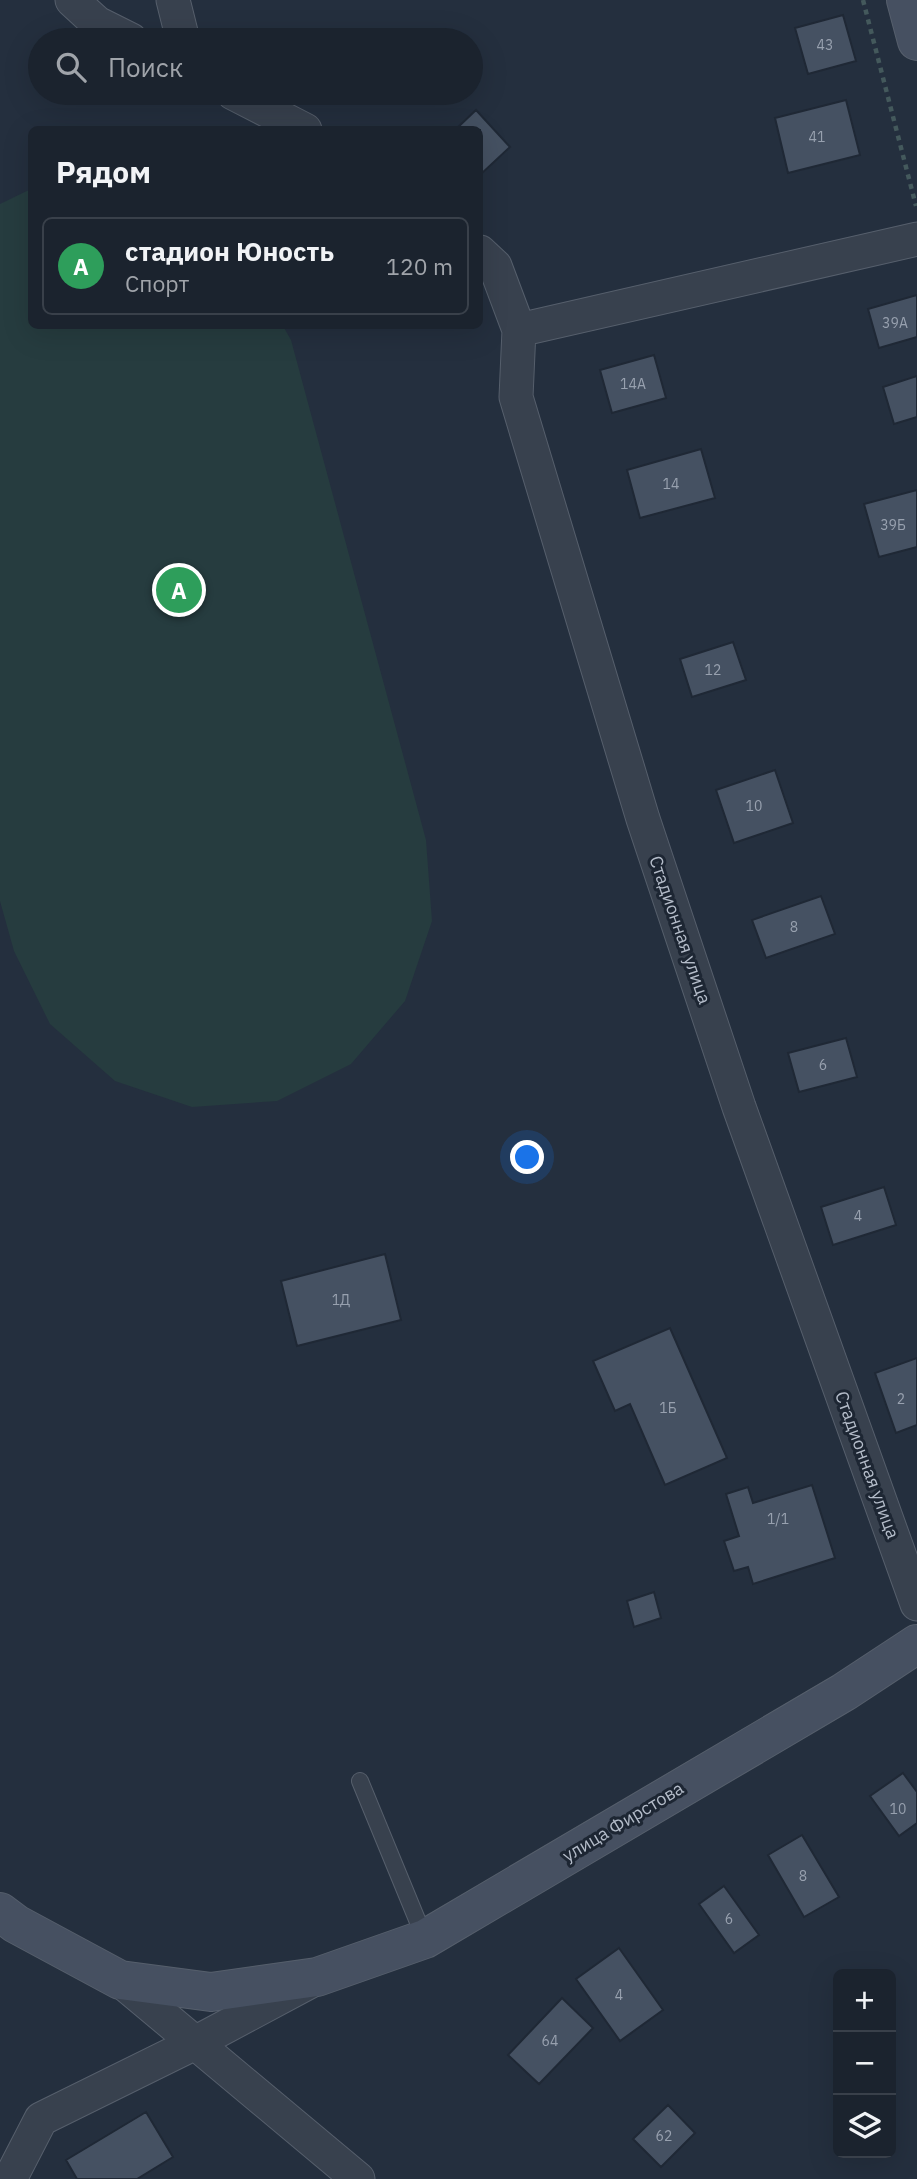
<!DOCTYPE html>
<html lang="ru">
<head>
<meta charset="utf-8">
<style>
	body { margin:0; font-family:"IBM Plex Sans",sans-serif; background:#242b36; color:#f1f3f6 }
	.controls { position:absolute; right:21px; bottom:21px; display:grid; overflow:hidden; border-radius:10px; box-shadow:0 7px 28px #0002 }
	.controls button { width:63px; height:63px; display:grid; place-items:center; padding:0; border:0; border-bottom:2px solid #39404a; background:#1b232e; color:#f1f3f6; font:35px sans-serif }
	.you { position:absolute; left:528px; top:1158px; width:24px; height:24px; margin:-18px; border:5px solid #fff; border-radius:50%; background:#1a73e8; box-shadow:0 0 0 10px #1a73e833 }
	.badge { display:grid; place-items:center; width:46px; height:46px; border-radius:50%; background:#1a73e8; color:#fff; font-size:23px; font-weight:700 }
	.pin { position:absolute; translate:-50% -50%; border:4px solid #fff; box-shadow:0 2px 7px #0006 }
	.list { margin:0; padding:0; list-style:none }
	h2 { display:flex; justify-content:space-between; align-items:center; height:91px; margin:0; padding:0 28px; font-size:30px }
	h2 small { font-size:23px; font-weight:400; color:#a0a4aa }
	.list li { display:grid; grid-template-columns:46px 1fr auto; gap:21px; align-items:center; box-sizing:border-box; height:98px; margin:0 14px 14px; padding:0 14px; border:2px solid #39404a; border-radius:10px }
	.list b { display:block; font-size:26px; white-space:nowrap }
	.list p { margin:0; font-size:23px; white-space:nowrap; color:#a0a4aa }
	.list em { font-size:23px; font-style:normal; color:#a0a4aa }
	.icon { flex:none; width:38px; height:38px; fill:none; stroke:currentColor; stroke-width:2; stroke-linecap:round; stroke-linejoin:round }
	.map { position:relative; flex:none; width:917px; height:2179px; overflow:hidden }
	.search { position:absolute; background:#1b232e; box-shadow:0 7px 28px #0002; left:28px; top:28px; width:455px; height:77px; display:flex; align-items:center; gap:18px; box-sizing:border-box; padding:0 24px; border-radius:38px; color:#a0a4aa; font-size:26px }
	.panel { position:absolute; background:#1b232e; box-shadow:0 7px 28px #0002; left:28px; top:126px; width:455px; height:203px; border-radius:10px }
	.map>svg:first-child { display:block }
</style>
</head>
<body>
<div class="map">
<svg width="917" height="2179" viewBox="0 0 917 2179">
	<rect width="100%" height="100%" fill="#242f3e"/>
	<!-- green -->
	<path fill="#263c3f" d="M 31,189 L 32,326 L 283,326 L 291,340 L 426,840 L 432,921 L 405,1001 L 351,1064 L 277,1101 L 192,1107 L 115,1081 L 50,1024 L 14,951 L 0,901 L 0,204 Z"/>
	<!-- building -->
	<path fill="#455162" stroke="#1f2835" stroke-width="2" d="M 843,15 L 856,61 L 808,74 L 795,28 Z
		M 846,100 L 860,155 L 788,173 L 775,118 Z
		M 476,110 L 510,147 L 480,175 L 480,130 L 455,130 Z
		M 917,295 L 917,337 L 879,348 L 868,309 Z
		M 654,355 L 666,398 L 612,413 L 600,370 Z
		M 917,376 L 917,417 L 894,424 L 883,387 Z
		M 701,449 L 715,498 L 640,518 L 627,470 Z
		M 917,490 L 917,547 L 879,557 L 864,504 Z
		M 733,642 L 746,680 L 692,697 L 680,659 Z
		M 775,770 L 793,823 L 734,843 L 716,790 Z
		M 821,896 L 835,934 L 766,958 L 752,920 Z
		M 846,1038 L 857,1077 L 799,1092 L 788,1053 Z
		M 884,1187 L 896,1225 L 833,1245 L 821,1207 Z
		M 385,1254 L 401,1320 L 297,1346 L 281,1281 Z
		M 670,1328 L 727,1458 L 665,1485 L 630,1404 L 615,1411 L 593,1361 Z
		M 917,1358 L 917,1425 L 896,1433 L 875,1373 Z
		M 812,1485 L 835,1558 L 753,1584 L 748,1567 L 734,1571 L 724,1541 L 739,1536 L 726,1494 L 748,1487 L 753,1503 Z
		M 654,1592 L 661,1618 L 634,1627 L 627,1601 Z
		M 903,1773 L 917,1792 L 917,1823 L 899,1836 L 870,1796 Z
		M 802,1835 L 839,1897 L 804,1917 L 768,1855 Z
		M 724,1886 L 759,1935 L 734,1953 L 699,1904 Z
		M 619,1948 L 663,2010 L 620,2041 L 576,1979 Z
		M 562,1998 L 593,2028 L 539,2084 L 508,2055 Z
		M 668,2105 L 695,2133 L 661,2167 L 633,2139 Z
		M 146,2112 L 173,2157 L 137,2179 L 77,2179 L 66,2160 Z"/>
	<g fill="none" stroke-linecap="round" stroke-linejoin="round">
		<defs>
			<path id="lane" d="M 360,1781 L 425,1939"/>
			<path id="street" d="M 72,0 L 97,23 L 131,40
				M 173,0 L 183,40
				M 233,93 L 305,130
				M 480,252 L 495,266 L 519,330 L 516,397 L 643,819 L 739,1107 L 917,1604
				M 519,330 L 917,239
				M 120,1980 L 358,2179
				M 10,2179 L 41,2119 L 195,2043 L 309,1982"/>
			<path id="secondary" d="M 906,0 L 917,41
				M 0,1912 L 16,1924 L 120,1980 L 211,1992 L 317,1977 L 425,1939 L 844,1692 L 917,1644"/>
		</defs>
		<!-- lane casing -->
		<use href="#lane" stroke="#565f6c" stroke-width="18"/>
		<!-- street casing -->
		<use href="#street" stroke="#565f6c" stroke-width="35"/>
		<!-- secondary casing -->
		<use href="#secondary" stroke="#565f6c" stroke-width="40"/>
		<!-- path -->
		<path stroke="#44595c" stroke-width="4.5" stroke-dasharray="5 5" stroke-linecap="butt" d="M 863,0 L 916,206"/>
		<!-- lane -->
		<use href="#lane" stroke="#38414e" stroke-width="16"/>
		<!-- street -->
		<use href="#street" stroke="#38414e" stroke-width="33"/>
		<!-- secondary -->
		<use href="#secondary" stroke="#465061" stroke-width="38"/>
	</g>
	<g text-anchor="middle" stroke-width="6" stroke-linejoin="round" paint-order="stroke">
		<!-- number labels -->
		<g font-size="14" fill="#98a1af">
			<text x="825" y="50">43</text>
			<text x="817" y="142">41</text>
			<text x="895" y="328">39А</text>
			<text x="633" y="389">14А</text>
			<text x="671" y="489">14</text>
			<text x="893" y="530">39Б</text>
			<text x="713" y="675">12</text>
			<text x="754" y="811">10</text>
			<text x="794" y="932">8</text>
			<text x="823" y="1070">6</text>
			<text x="858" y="1221">4</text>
			<text x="341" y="1305">1Д</text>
			<text x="901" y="1404">2</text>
			<text x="668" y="1413">1Б</text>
			<text x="778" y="1524">1/1</text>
			<text x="898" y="1814">10</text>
			<text x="803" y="1881">8</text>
			<text x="729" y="1924">6</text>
			<text x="619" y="2000">4</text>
			<text x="550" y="2046">64</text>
			<text x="664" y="2141">62</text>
		</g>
		<!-- street labels -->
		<g font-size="18" fill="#b4bcc9" stroke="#1d2633">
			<text transform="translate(680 930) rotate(71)" y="6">Стадионная улица</text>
			<text transform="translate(867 1465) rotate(70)" y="6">Стадионная улица</text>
			<text transform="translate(623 1822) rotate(-31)" y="6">улица Фирстова</text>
		</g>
	</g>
</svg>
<div class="controls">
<button>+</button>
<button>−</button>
<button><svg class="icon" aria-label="layers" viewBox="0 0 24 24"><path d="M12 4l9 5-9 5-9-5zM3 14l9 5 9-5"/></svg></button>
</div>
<div class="you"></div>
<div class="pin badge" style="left:179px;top:590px;background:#2e9e5b">A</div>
<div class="search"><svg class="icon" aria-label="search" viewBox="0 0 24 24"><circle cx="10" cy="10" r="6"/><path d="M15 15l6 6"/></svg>Поиск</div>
<section class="panel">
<h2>Рядом<small></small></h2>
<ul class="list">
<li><span class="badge" style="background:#2e9e5b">A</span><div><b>стадион Юность</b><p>Спорт</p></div><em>120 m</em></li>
</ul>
</section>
</div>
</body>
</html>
